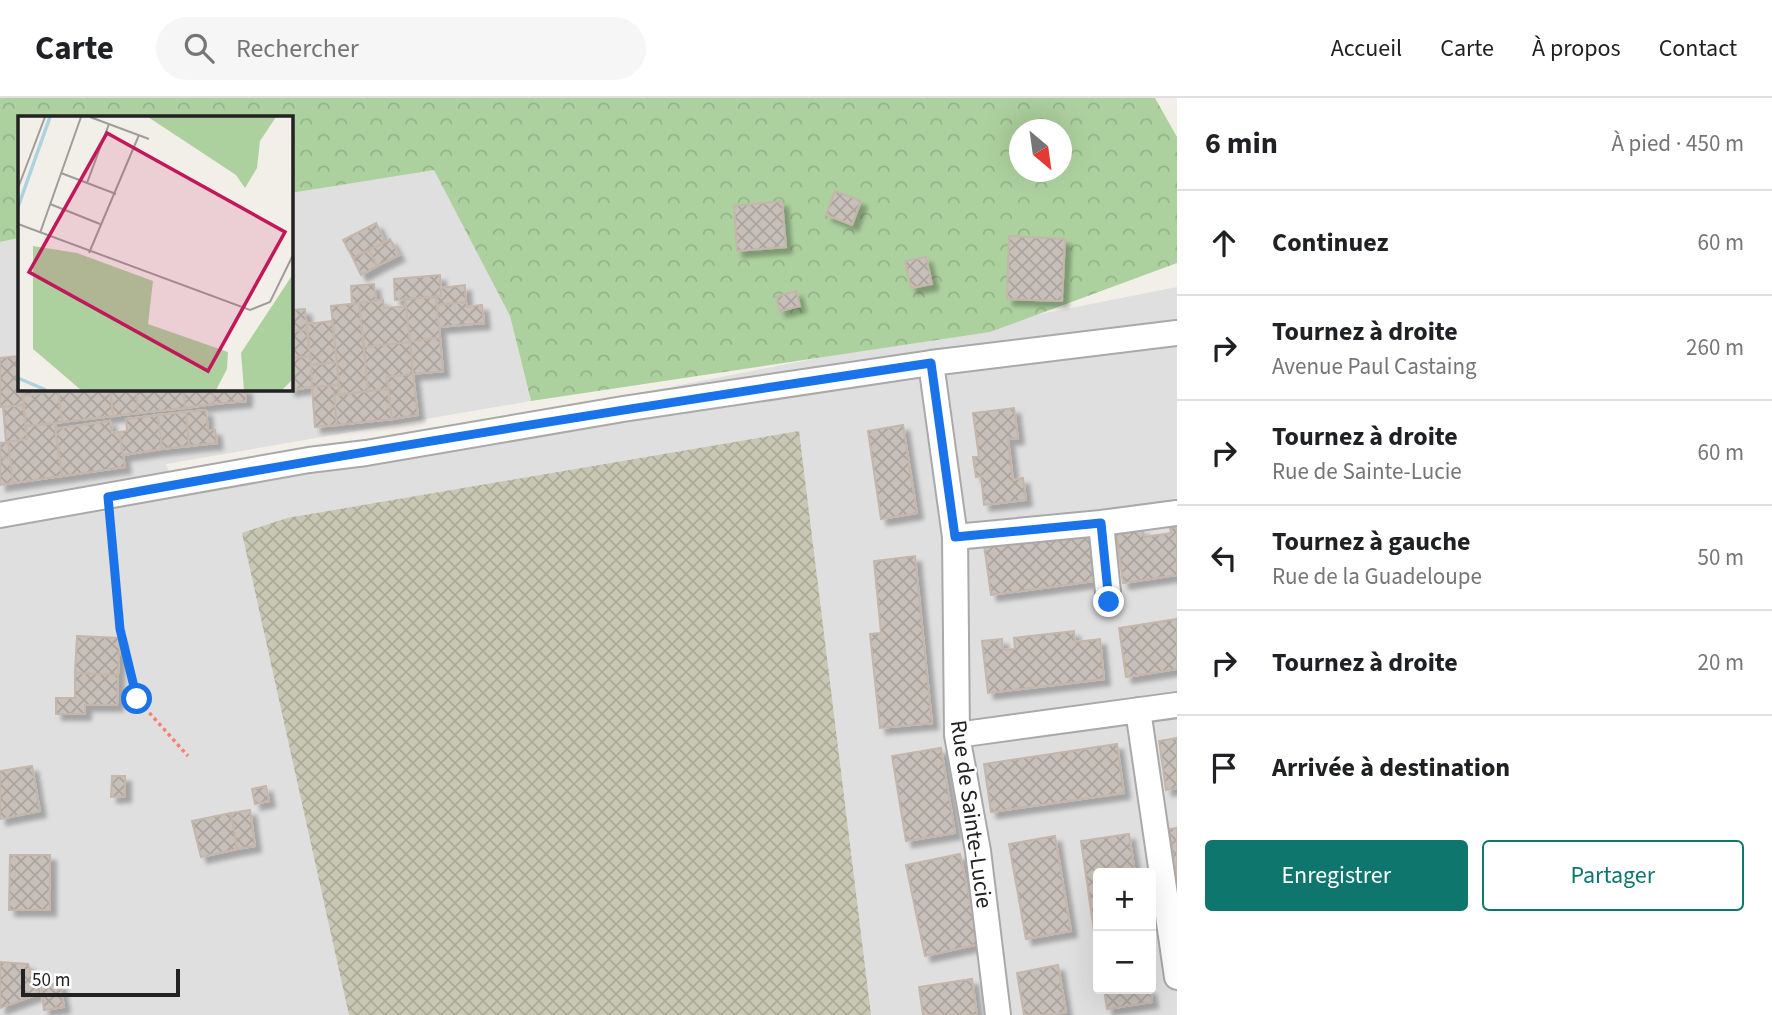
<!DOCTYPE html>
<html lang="fr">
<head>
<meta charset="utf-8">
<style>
	body { margin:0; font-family:"Source Sans 3",sans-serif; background:#f6f6f6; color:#202124 }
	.controls { position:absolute; right:21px; bottom:21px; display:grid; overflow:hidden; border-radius:7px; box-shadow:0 7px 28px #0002 }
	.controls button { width:63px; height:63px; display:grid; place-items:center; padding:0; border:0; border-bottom:2px solid #e0e0e0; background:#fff; color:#202124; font:35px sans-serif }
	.compass { position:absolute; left:1009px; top:21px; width:63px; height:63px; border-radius:50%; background:#fff; box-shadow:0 7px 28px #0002; rotate:151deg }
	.scale { position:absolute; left:21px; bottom:18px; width:159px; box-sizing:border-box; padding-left:7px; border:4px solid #222; border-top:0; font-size:19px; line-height:24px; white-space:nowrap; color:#222; -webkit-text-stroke:5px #fff; paint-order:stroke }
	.stop { position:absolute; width:21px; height:21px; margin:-16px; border:5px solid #1a73e8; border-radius:50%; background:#fff }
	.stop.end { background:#1a73e8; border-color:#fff; box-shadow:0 2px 7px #0008 }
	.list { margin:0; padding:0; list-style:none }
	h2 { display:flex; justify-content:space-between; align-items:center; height:91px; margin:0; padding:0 28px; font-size:30px }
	h2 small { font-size:23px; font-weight:400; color:#757577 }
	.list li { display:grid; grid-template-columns:46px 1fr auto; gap:21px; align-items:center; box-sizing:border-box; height:105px; padding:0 28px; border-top:2px solid #e0e0e0 }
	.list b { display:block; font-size:26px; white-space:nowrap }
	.list p { margin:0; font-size:23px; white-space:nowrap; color:#757577 }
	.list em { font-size:23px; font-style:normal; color:#757577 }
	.actions { display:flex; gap:14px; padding:21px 28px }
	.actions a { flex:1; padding:16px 0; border:2px solid #0f766e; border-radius:7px; text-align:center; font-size:24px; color:#0f766e }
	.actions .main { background:#0f766e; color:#fff }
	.icon { flex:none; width:38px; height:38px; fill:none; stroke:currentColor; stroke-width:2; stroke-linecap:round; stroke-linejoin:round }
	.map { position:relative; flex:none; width:1177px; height:917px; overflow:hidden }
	header { display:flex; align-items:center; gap:42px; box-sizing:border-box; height:98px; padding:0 35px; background:#fff; border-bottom:2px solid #e0e0e0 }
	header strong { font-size:33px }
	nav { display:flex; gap:38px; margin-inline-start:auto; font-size:24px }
	.search { width:490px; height:63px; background:#f6f6f6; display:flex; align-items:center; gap:18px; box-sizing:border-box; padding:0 24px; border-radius:38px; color:#757577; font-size:26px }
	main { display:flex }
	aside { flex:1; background:#fff }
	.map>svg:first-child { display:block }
</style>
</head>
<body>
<header>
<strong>Carte</strong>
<div class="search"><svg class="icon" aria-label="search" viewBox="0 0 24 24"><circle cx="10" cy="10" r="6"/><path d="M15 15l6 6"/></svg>Rechercher</div>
<nav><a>Accueil</a><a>Carte</a><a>À propos</a><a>Contact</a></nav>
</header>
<main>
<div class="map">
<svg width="1177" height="917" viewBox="0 0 1177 917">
	<defs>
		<pattern id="construction-cross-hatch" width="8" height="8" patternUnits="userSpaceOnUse" patternTransform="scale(1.75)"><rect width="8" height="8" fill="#c7c7b4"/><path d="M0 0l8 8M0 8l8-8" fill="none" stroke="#abab9a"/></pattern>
		<pattern id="forest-crowns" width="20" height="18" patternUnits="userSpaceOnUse" patternTransform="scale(1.75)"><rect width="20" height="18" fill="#add19e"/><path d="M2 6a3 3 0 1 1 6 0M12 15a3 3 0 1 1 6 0" fill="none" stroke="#95b388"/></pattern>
		<pattern id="building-cross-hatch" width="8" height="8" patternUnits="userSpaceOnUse" patternTransform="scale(1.75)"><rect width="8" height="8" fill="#c7bfb8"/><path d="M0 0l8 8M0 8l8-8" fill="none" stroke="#aba49e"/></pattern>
		<filter id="shadow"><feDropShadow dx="6" dy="6" stdDeviation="2" flood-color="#0004"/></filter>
	</defs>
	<rect width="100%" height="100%" fill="#f2efe9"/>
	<!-- residential -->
	<path fill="#e0dfdf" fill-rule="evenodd" d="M 434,71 L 510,218 L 531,303 L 166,366 L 174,387 L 1177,189 L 1177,917 L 0,917 L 0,144 L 19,140 L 19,290 L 290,290 L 291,95 ZM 1098,775 L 1151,775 L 1151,891 L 1098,891 Z"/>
	<!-- construction -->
	<path fill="url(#construction-cross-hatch)" d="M 799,333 L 871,917 L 349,917 L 242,435 L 287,420 Z"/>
	<!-- forest -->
	<path fill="url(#forest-crowns)" fill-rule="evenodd" d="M 0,0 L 1155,0 L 1177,39 L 1177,165 L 990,234 L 531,303 L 510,218 L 434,72 L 291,95 L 290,19 L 19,19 L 19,140 L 0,144 ZM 1020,32 L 1062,32 L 1062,74 L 1020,74 Z"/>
	<!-- building -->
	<path fill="url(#building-cross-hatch)" stroke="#c4b6ab" stroke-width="2" filter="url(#shadow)" d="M 835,93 L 861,103 L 852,127 L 826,117 Z
		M 782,103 L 786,149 L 737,153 L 734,108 Z
		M 376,125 L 385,144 L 353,160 L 343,142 Z
		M 1009,138 L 1065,141 L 1062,203 L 1007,201 Z
		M 390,141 L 399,157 L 377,168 L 369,152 Z
		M 369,152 L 377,168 L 361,177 L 353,160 Z
		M 926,159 L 932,186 L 911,190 L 905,163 Z
		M 440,177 L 441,198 L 395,202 L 394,181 Z
		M 374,186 L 376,203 L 352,206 L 351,188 Z
		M 465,187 L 466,204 L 437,207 L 436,199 L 441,198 L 441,190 Z
		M 796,193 L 800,208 L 780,213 L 776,199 Z
		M 436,199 L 440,239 L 410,244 L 405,201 Z
		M 383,202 L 384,210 L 406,208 L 410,244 L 364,249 L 359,205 Z
		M 466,204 L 467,209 L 482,207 L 484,225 L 439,229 L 437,207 Z
		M 359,205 L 368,293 L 340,297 L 331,208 Z
		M 305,211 L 307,232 L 290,233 L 290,212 Z
		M 332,223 L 337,264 L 311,267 L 307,226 Z
		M 307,232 L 310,258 L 290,260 L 290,233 Z
		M 440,239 L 443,273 L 413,276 L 410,244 Z
		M 410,244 L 413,276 L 387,279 L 388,291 L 368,293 L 364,249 Z
		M 19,258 L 19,290 L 22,290 L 23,307 L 0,309 L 0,260 Z
		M 310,258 L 312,289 L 289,292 L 290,260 Z
		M 337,264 L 339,287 L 312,289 L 311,267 Z
		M 413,276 L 418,317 L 392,321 L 387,279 Z
		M 339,287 L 340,297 L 334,297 L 337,327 L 315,329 L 312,289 Z
		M 22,290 L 58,290 L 58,293 L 23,298 Z
		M 58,290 L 110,290 L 113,318 L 62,324 Z
		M 110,290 L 136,290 L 138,315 L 113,318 Z
		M 136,290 L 183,290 L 185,310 L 138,315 Z
		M 183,290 L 212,290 L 214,306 L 185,310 Z
		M 212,290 L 246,290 L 246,303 L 214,306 Z
		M 388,291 L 392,321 L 337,327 L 334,297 Z
		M 58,293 L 62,324 L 26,328 L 23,298 Z
		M 23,307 L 27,341 L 6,344 L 3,309 Z
		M 1014,310 L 1018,340 L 1008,341 L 1013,382 L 1023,380 L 1026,402 L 984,407 L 981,378 L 976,379 L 973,359 L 979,359 L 973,315 Z
		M 206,312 L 208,332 L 215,332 L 217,345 L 189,348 L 186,314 Z
		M 186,314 L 189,348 L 162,351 L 158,317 Z
		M 158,317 L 162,351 L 123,357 L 119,334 L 127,333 L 126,321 Z
		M 110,323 L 112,335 L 119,334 L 125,369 L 62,378 L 55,331 Z
		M 55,325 L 62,378 L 13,385 L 8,344 L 27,341 L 26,328 Z
		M 903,327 L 917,415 L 881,421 L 868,333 Z
		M 8,344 L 10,359 L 0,360 L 0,345 Z
		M 10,359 L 13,385 L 0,387 L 0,360 Z
		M 1177,429 L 1177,477 L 1123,485 L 1116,434 L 1143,431 L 1144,439 L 1171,435 L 1170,430 Z
		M 1089,433 L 1095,483 L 991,497 L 984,447 Z
		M 915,458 L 932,625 L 880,630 L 870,536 L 881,535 L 874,463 Z
		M 1177,521 L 1177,571 L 1126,579 L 1119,530 Z
		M 1074,533 L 1075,544 L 1100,541 L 1104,581 L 988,595 L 982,543 L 1002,541 L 1003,552 L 1015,551 L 1014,540 Z
		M 77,538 L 120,540 L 118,577 L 75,575 Z
		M 75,575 L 118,577 L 117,607 L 85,607 L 85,616 L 56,616 L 56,600 L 75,600 Z
		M 1177,640 L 1177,690 L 1166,692 L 1159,643 Z
		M 1117,646 L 1124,695 L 991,714 L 984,666 Z
		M 941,650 L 955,735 L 906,743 L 892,658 Z
		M 32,668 L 40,713 L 0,721 L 0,673 Z
		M 112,678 L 125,678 L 125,698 L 111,699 Z
		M 266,688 L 269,703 L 255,706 L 252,691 Z
		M 250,712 L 255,748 L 237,751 L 231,715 Z
		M 231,715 L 237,751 L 201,759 L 192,723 Z
		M 1177,730 L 1177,786 L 1169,731 Z
		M 1129,736 L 1135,775 L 1098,775 L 1098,832 L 1094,833 L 1081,743 Z
		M 1055,738 L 1071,833 L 1026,841 L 1009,746 Z
		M 960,756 L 979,846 L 925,858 L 906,767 Z
		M 10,757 L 50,757 L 50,812 L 9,812 Z
		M 0,864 L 28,866 L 38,896 L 0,910 Z
		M 1058,867 L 1066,914 L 1049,917 L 1024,917 L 1017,875 Z
		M 972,881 L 977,917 L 923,917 L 919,889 Z
		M 60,885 L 64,909 L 44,912 L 41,888 Z
		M 1104,891 L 1150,891 L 1152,904 L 1107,911 Z"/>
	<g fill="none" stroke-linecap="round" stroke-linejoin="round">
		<defs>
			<path id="minor" d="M 931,265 L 955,439 L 957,637 L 978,753 L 998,917
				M 0,417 L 309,362 L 366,355 L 623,311 L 931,265 L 1177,235
				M 1101,425 L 1109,504
				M 955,439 L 1101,425 L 1177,415
				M 1138,612 L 1177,879
				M 957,637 L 1177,607"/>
		</defs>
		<!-- minor casing -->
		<use href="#minor" stroke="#a9a9a9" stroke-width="28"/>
		<!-- path -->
		<path stroke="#fa8072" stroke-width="3.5" stroke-dasharray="3.5 3.5" stroke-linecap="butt" d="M 110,419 L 120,531 L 137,601 L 188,658"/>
		<!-- minor -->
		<use href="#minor" stroke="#fff" stroke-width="24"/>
	</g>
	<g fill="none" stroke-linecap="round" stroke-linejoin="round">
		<!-- route -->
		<path stroke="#1a73e8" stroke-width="9" d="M 137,601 L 120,531 L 108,399 C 381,349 656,306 931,265 L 955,439 L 1101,425 L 1109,504"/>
	</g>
	<g text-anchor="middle" stroke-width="5" stroke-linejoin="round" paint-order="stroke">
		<!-- street labels -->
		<g font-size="23" fill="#222" stroke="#fff">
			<text transform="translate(972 716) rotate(82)" y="8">Rue de Sainte-Lucie</text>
		</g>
	</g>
	<!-- overview -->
	<g transform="translate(18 18)">
		<rect width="275" height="275" fill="#f2efe9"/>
		<path d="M 130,1 L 258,1 L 242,25 L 239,52 L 227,72 L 218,59 ZM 15,130 L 59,137 L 135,165 L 130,208 L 210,236 L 209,253 L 198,274 L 63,274 L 15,233 ZM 275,158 L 275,263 L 264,274 L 226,274 L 223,237 Z" fill="#add19e"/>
		<path fill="none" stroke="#aad3df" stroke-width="3.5" d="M 0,91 L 32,1M 0,262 L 28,274"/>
		<path fill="none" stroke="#9f9d99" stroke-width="2" d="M 72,1 L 131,23M 43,57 L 98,78M 69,67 L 91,8M 0,72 L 27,1M 32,88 L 82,108M 0,108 L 232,194 L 252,186 L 275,139M 22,117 L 63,1M 71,137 L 121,19"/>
		<path fill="#c2185b" fill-opacity="0.15" stroke="#c2185b" stroke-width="3.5" d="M 89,17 L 267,116 L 190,255 L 11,156 Z"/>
		<rect width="275" height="275" fill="none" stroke="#222" stroke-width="3.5"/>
	</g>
</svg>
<div class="controls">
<button>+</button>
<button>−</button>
</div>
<svg class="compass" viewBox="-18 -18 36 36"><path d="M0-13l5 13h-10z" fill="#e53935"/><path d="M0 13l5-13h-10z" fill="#757577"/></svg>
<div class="scale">50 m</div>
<div class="stop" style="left:137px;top:601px"></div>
<div class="stop end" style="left:1109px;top:504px"></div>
</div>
<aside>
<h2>6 min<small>À pied · 450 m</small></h2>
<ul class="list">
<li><svg class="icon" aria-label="ahead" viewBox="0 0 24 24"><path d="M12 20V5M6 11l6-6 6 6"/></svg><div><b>Continuez</b></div><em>60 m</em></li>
<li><svg class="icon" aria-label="right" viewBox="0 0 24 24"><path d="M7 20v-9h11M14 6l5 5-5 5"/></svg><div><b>Tournez à droite</b><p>Avenue Paul Castaing</p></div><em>260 m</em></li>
<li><svg class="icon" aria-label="right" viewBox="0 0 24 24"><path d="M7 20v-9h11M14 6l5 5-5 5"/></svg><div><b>Tournez à droite</b><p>Rue de Sainte-Lucie</p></div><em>60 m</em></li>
<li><svg class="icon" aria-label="left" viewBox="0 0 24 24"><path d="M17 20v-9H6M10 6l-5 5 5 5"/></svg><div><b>Tournez à gauche</b><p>Rue de la Guadeloupe</p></div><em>50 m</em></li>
<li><svg class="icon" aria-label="right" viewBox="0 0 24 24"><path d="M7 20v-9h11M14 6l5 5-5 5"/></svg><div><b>Tournez à droite</b></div><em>20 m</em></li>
<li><svg class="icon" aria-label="arrive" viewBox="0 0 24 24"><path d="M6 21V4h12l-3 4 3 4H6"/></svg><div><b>Arrivée à destination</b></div></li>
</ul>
<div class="actions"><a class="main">Enregistrer</a><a>Partager</a></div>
</aside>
</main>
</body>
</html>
